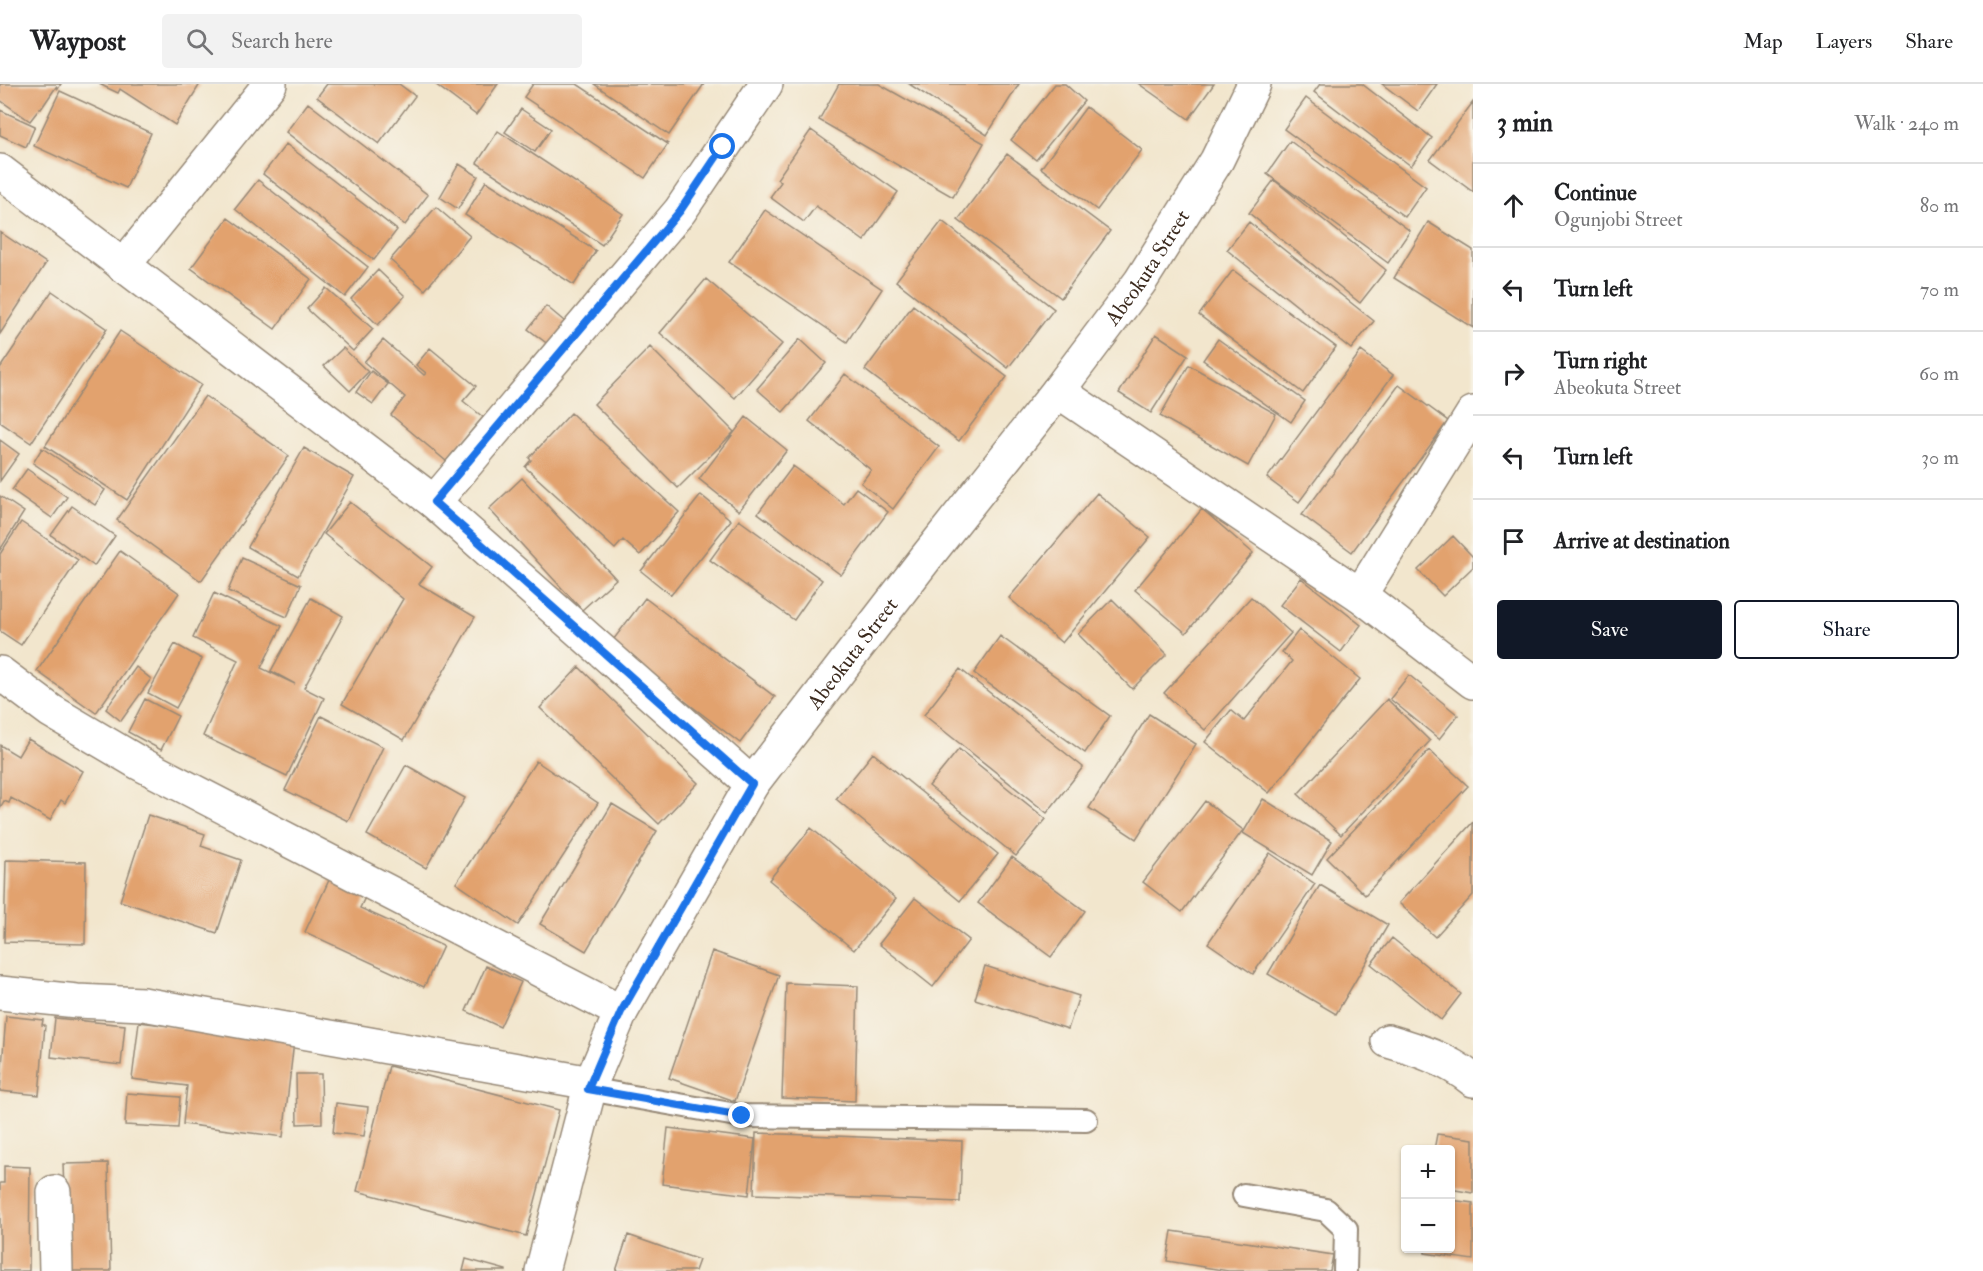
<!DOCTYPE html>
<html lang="en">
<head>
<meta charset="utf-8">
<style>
	body { margin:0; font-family:"IM FELL Double Pica",serif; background:#f2f2f2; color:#202124 }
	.controls { position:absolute; right:18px; bottom:18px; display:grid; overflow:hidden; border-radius:6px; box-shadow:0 2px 4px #0004 }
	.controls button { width:54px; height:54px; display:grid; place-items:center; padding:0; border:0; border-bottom:2px solid #e0e0e0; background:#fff; color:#202124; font:30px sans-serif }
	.stop { position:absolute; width:18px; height:18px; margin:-14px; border:4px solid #1a73e8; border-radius:50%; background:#fff }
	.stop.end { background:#1a73e8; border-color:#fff; box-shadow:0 2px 6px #0008 }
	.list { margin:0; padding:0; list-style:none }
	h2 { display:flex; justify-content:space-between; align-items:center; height:78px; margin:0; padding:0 24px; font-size:26px }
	h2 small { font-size:20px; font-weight:400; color:#757577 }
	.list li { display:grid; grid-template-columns:39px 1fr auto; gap:18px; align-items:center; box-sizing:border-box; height:84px; padding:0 24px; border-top:2px solid #e0e0e0 }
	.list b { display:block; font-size:22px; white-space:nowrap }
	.list p { margin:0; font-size:20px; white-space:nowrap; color:#757577 }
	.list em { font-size:20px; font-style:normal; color:#757577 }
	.actions { display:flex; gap:12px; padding:18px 24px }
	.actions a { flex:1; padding:14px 0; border:2px solid #111827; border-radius:6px; text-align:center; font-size:21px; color:#111827 }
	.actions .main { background:#111827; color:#fff }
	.icon { flex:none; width:33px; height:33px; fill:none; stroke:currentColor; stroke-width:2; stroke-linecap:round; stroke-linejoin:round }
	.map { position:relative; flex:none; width:1473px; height:1187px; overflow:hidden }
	header { display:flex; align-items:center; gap:36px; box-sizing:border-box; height:84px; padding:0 30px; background:#fff; border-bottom:2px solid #e0e0e0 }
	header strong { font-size:28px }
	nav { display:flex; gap:33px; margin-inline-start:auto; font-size:21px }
	.search { width:420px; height:54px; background:#f2f2f2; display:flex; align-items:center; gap:15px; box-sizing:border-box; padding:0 21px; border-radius:6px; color:#757577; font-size:22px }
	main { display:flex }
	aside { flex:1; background:#fff }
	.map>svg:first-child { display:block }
</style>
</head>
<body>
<header>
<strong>Waypost</strong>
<div class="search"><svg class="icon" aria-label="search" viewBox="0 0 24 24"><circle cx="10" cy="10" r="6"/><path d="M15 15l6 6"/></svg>Search here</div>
<nav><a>Map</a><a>Layers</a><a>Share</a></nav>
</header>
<main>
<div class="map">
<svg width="1473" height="1187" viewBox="0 0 1473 1187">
	<rect width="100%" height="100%" fill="#f7f3e8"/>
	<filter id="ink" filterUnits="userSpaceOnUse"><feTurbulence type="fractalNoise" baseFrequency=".0167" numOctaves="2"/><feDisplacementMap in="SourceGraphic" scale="12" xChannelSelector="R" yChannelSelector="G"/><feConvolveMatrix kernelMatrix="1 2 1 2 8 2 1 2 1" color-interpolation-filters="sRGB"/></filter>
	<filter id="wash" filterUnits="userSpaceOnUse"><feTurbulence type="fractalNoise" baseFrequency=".008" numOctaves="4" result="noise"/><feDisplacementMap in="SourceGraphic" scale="24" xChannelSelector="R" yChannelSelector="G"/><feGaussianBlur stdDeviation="1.35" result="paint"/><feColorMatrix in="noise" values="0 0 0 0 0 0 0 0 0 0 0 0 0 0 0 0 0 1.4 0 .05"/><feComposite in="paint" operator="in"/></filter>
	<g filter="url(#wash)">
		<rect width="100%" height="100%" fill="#f2e6cd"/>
		<g id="blocks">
			<!-- building -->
			<path fill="#e2a26e" d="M 0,0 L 61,0 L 58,5 L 56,3 L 41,25 L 40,24 L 30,37 L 0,16 Z
				M 99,0 L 200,0 L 175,41 L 120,5 L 118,9 Z
				M 327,0 L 399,0 L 415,12 L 379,60 L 317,13 Z
				M 435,0 L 498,0 L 476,31 Z
				M 533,0 L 577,0 L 668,60 L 645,94 L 524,13 Z
				M 594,0 L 704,0 L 669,51 Z
				M 839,0 L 879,0 L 984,59 L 953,113 L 819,36 Z
				M 909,0 L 1019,0 L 987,51 Z
				M 1055,0 L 1065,0 L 1084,17 L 1036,76 L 1011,56 Z
				M 1139,0 L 1214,0 L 1189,35 Z
				M 1320,0 L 1362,0 L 1432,54 L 1411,82 L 1314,8 Z
				M 1382,0 L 1437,0 L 1418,27 Z
				M 60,7 L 151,49 L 126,104 L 34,62 Z
				M 1306,14 L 1426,103 L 1405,133 L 1284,45 Z
				M 1473,18 L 1473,108 L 1430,76 Z
				M 308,19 L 428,111 L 405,141 L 286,48 Z
				M 1086,23 L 1142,66 L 1097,126 L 1041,84 Z
				M 521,25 L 551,45 L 535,68 L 505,48 Z
				M 0,26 L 35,42 L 26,63 L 0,51 Z
				M 811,46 L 898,108 L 864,157 L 816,122 L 804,138 L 770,113 L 781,98 L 777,95 Z
				M 498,47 L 623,130 L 602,161 L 477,79 Z
				M 1290,57 L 1410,147 L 1388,179 L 1267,90 Z
				M 286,60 L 397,146 L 374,176 L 263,90 Z
				M 1007,70 L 1110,147 L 1061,214 L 958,136 Z
				M 459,80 L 478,92 L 458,125 L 440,113 Z
				M 258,96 L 368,183 L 345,213 L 235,125 Z
				M 1274,96 L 1386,186 L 1360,219 L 1249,129 Z
				M 486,97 L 596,167 L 574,201 L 465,131 Z
				M 436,123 L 470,152 L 425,206 L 390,176 Z
				M 765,126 L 882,205 L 847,258 L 729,178 Z
				M 228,134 L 311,195 L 275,245 L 191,184 Z
				M 942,137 L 1054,225 L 1008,284 L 896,197 Z
				M 1249,138 L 1374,237 L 1351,265 L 1227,166 Z
				M 1428,138 L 1473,166 L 1473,244 L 1394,194 Z
				M 0,148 L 46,179 L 0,250 Z
				M 378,186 L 405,212 L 378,241 L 351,215 Z
				M 1233,186 L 1336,263 L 1303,309 L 1199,231 Z
				M 706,195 L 782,260 L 735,314 L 660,249 Z
				M 326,204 L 373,245 L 353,267 L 307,225 Z
				M 52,207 L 107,245 L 31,359 L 0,338 L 0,284 Z
				M 913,221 L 1007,293 L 959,357 L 865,286 Z
				M 546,222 L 570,242 L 553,264 L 528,245 Z
				M 120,247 L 201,301 L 127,416 L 45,362 Z
				M 1156,250 L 1188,271 L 1151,329 L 1119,309 Z
				M 800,255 L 826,279 L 783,328 L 757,305 Z
				M 1218,255 L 1305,317 L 1291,338 L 1203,276 Z
				M 383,256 L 424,291 L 426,289 L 416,281 L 430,264 L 476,302 L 463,317 L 483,333 L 446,377 L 391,331 L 405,313 L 364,278 Z
				M 650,263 L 734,348 L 678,404 L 594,320 Z
				M 343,264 L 368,288 L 350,307 L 324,282 Z
				M 1361,267 L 1393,291 L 1299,418 L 1267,394 Z
				M 1189,281 L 1276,330 L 1248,382 L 1160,332 Z
				M 371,287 L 388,300 L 373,320 L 356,308 Z
				M 845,290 L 939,363 L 893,425 L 861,399 L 871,386 L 809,337 Z
				M 1399,301 L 1448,337 L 1352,468 L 1302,431 Z
				M 205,312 L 289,372 L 201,497 L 117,436 Z
				M 571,329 L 679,428 L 640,471 L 623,456 L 615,465 L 525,383 L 531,376 L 529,374 Z
				M 746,333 L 787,366 L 739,427 L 699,395 Z
				M 0,356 L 19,370 L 0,397 Z
				M 42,364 L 105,406 L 95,421 L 33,379 Z
				M 304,364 L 354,393 L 298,492 L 248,463 Z
				M 793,382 L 844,420 L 856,404 L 888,428 L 841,491 L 758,429 Z
				M 27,385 L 67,413 L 52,434 L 12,406 Z
				M 522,394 L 616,495 L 582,526 L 489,425 Z
				M 1097,409 L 1150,453 L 1062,559 L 1009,514 Z
				M 701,411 L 731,436 L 671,511 L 641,487 Z
				M 0,412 L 24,428 L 0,466 Z
				M 350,418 L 432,483 L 419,500 L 475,533 L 404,656 L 342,620 L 403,515 L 324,450 Z
				M 72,422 L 115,452 L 94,482 L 51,451 Z
				M 1202,425 L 1253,469 L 1186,549 L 1135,506 Z
				M 739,436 L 822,496 L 794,536 L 710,476 Z
				M 21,438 L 78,476 L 21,561 L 0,547 L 0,470 Z
				M 1453,452 L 1473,473 L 1473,483 L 1443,512 L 1418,486 Z
				M 120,467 L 179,509 L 96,629 L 37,587 Z
				M 242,474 L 301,501 L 287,533 L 228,507 Z
				M 1301,494 L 1361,541 L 1341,568 L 1280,521 Z
				M 214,509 L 282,542 L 261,584 L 295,600 L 271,587 L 311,514 L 343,532 L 304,604 L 324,614 L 287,692 L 203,652 L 238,576 L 193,554 Z
				M 1251,513 L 1291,549 L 1205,646 L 1164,609 Z
				M 645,514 L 775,613 L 740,659 L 610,560 Z
				M 1112,515 L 1167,570 L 1132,605 L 1078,550 Z
				M 1299,546 L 1360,595 L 1269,709 L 1205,658 L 1231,626 L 1244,637 L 1292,577 L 1282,568 Z
				M 1000,552 L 1110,632 L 1085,669 L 974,589 Z
				M 175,560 L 202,575 L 176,624 L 148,609 Z
				M 136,583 L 151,595 L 121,637 L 106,625 Z
				M 579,583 L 698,699 L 659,740 L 540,624 Z
				M 960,585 L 1083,683 L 1047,729 L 924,631 Z
				M 1409,591 L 1458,631 L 1439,655 L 1390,615 Z
				M 145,615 L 178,632 L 161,666 L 128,648 Z
				M 1387,615 L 1430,657 L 1341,751 L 1298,710 Z
				M 1149,630 L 1196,660 L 1136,755 L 1089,724 Z
				M 321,632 L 383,663 L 348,737 L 285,706 Z
				M 28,655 L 83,687 L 65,719 L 61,716 L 50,736 L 11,714 L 9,719 L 4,717 L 0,724 L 0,661 L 18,672 Z
				M 959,665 L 1046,735 L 1016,772 L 929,702 Z
				M 1429,666 L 1468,702 L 1365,811 L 1327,774 Z
				M 873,669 L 998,770 L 960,817 L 836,715 Z
				M 536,677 L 598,719 L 518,841 L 456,799 Z
				M 406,681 L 465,714 L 426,784 L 367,751 Z
				M 1263,715 L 1332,757 L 1312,791 L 1243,749 Z
				M 1205,717 L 1243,746 L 1182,828 L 1143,798 Z
				M 612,720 L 657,747 L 586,867 L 540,840 Z
				M 148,731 L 205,750 L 201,762 L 241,776 L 217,849 L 120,817 Z
				M 1473,738 L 1473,811 L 1435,853 L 1399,819 Z
				M 811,744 L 896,815 L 854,866 L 769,796 Z
				M 1270,769 L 1315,800 L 1253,890 L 1208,859 Z
				M 1012,773 L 1085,827 L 1051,873 L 978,819 Z
				M 6,776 L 86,778 L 85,860 L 4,858 Z
				M 330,794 L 366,811 L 360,824 L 443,862 L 424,903 L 305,848 Z
				M 1320,801 L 1388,841 L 1336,930 L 1268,890 Z
				M 915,814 L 969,856 L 933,903 L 879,860 Z
				M 1392,854 L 1461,910 L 1441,936 L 1371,880 Z
				M 712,867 L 779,891 L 735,1017 L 669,994 Z
				M 486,882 L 521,898 L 500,943 L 466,927 Z
				M 985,882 L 1079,912 L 1068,945 L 975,915 Z
				M 786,899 L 858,902 L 855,1017 L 782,1014 Z
				M 6,932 L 43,936 L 42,941 L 45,941 L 39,1011 L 0,1007 Z
				M 55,934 L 125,941 L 121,981 L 51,973 Z
				M 139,938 L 294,957 L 283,1053 L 183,1040 L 187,1002 L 132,995 Z
				M 389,982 L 559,1026 L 526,1152 L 357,1107 Z
				M 296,990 L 321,990 L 322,1039 L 297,1040 Z
				M 127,1009 L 180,1013 L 178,1044 L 125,1041 Z
				M 336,1019 L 368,1023 L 364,1052 L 333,1049 Z
				M 668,1044 L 755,1055 L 749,1111 L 662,1100 Z
				M 756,1049 L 962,1057 L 960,1118 L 754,1110 Z
				M 1437,1050 L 1473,1055 L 1473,1109 L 1450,1105 L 1450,1066 L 1434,1066 Z
				M 108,1079 L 111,1187 L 67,1187 L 63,1080 Z
				M 4,1082 L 30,1083 L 29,1187 L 0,1187 L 0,1099 L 4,1099 Z
				M 1450,1116 L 1473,1119 L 1473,1176 L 1425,1169 L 1425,1164 L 1450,1164 Z
				M 1172,1147 L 1333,1171 L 1330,1187 L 1228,1187 L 1167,1177 Z
				M 628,1151 L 699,1176 L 695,1187 L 616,1187 Z
				M 466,1175 L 506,1186 L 506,1187 L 463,1187 Z"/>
		</g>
	</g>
	<g filter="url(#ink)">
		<use href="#blocks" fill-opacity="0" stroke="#968876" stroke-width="1.5"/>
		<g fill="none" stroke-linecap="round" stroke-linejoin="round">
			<defs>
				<path id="lane" d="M 588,1005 L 742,1032 L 1086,1036
					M 1244,1111 L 1326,1126 L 1346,1145 L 1345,1187"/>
				<g id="street">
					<path d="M 0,87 L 434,418 L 752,700"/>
					<path d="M 123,182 L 270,0"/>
					<path d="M 1058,307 L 1360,511 L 1473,598"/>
					<path d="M 434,418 L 680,127 L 766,0"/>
					<path d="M 1360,511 L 1473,329"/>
					<path d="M 0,589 L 51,627 L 139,679 L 621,928"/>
					<path d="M 0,909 L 77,917 L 143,920 L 591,999"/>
					<path d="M 1388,957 C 1419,966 1447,975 1473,996"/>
					<path d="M 54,1108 L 56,1187"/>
					<path id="s1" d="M 542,1187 L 591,999 L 621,928 L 752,700 L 925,475 L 1058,307 L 1140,198 L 1217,76 L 1254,0"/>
				</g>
			</defs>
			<!-- lane casing -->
			<use href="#lane" stroke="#968876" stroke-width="26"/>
			<!-- street casing -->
			<use href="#street" stroke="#968876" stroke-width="36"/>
			<!-- lane -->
			<use href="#lane" stroke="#fff" stroke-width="22"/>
			<!-- street -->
			<use href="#street" stroke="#fff" stroke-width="33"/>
		</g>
	</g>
	<g fill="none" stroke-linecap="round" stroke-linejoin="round" filter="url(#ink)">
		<!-- route -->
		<path stroke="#1a73e8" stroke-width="8" d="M 723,63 L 680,127 L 434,418 L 752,700 L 621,928 L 588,1005 L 742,1032"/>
	</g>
	<g text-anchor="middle" stroke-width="4.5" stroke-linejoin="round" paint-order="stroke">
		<!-- street labels -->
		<g font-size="21" fill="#3b2a1e" stroke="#f7f3e8">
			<text dy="7" stroke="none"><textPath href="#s1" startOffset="1185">Abeokuta Street</textPath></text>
			<text dy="7" stroke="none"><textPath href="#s1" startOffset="699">Abeokuta Street</textPath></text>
		</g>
	</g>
</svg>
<div class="controls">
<button>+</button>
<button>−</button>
</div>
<div class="stop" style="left:723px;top:63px"></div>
<div class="stop end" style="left:742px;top:1032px"></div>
</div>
<aside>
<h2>3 min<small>Walk · 240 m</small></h2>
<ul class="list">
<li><svg class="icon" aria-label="ahead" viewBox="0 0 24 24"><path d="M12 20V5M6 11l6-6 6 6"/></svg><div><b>Continue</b><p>Ogunjobi Street</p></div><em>80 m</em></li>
<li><svg class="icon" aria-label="left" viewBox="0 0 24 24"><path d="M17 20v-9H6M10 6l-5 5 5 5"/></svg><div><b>Turn left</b></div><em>70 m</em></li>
<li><svg class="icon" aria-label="right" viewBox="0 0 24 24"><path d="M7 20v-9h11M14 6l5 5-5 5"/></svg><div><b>Turn right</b><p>Abeokuta Street</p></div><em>60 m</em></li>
<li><svg class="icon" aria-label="left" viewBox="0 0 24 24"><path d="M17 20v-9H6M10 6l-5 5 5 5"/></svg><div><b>Turn left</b></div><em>30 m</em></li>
<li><svg class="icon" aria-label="arrive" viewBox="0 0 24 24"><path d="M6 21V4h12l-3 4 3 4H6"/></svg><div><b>Arrive at destination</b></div></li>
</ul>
<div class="actions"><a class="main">Save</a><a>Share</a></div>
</aside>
</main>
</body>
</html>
